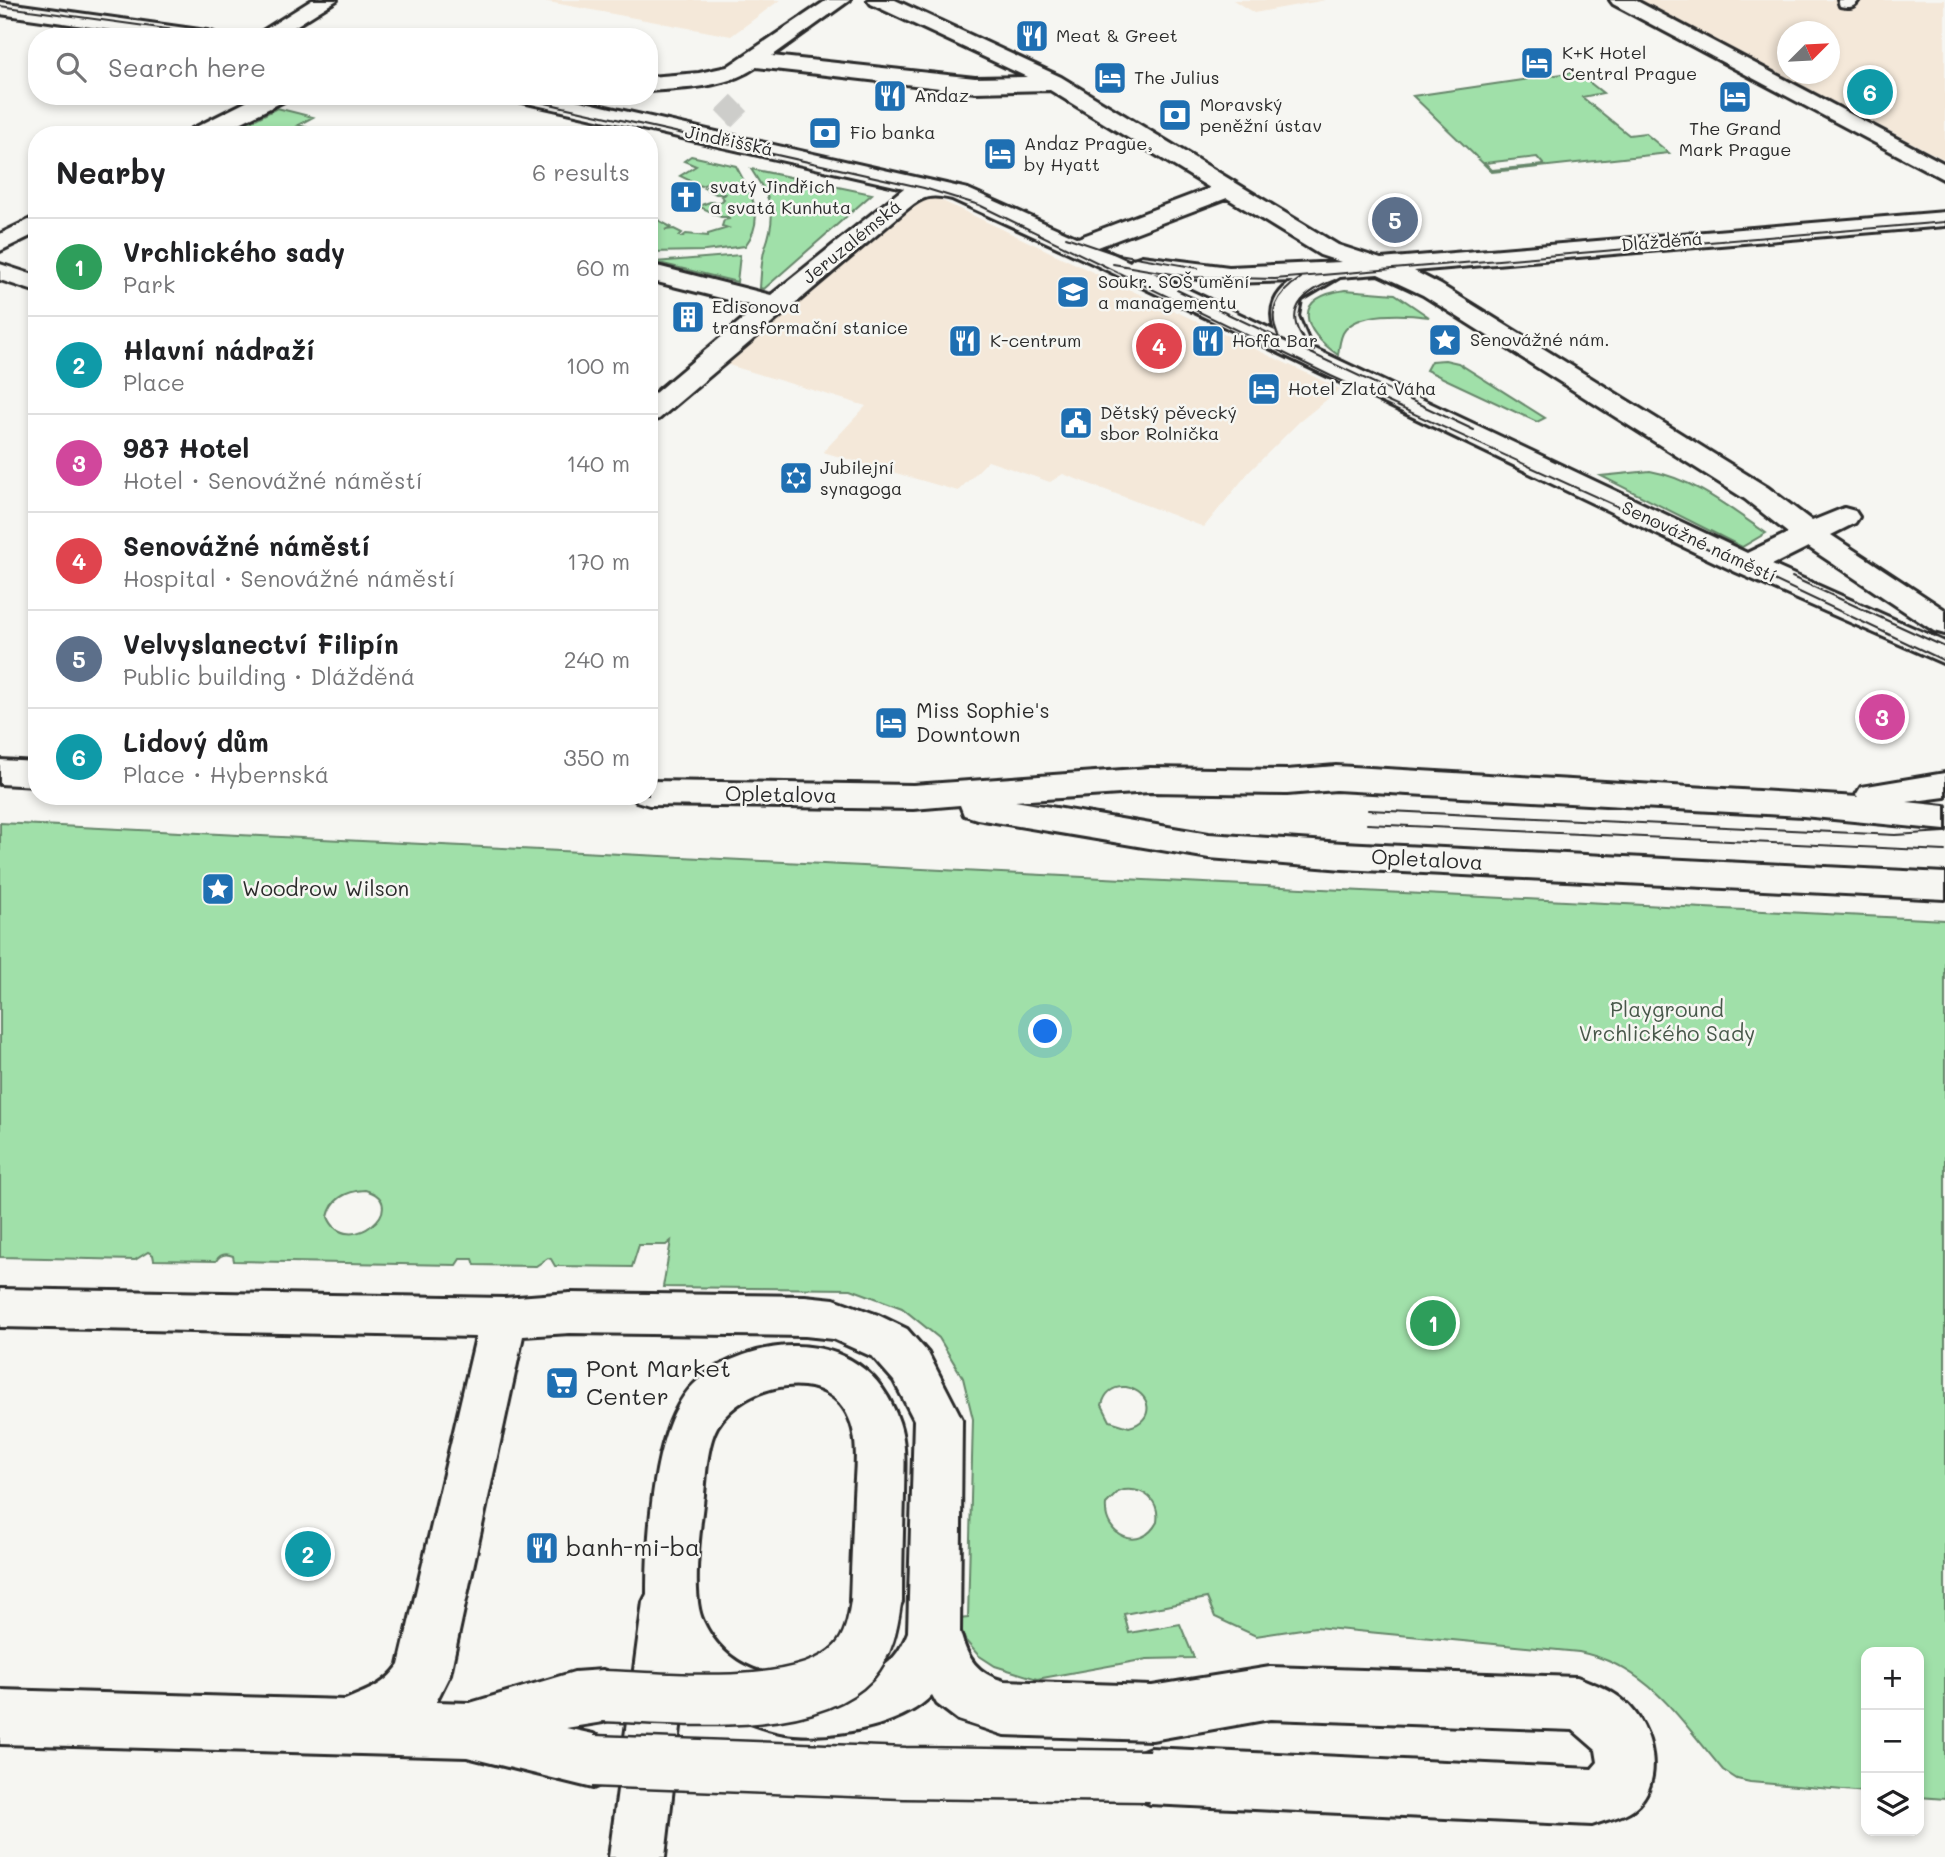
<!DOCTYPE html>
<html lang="en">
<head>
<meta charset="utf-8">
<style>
	body { margin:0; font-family:Mali,sans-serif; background:#f2f2f2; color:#202124 }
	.controls { position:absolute; right:21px; bottom:21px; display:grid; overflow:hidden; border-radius:14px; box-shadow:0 4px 10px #0003 }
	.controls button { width:63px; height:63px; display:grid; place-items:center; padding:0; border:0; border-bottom:2px solid #e0e0e0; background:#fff; color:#202124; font:35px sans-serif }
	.compass { position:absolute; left:1777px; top:21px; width:63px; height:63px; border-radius:50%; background:#fff; box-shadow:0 4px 10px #0003; rotate:66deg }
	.you { position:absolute; left:1046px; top:1032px; width:24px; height:24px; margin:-18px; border:5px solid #fff; border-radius:50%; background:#1a73e8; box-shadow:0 0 0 10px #1a73e833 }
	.badge { display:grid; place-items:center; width:46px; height:46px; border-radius:50%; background:#1f6fb2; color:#fff; font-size:23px; font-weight:700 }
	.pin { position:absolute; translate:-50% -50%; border:4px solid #fff; box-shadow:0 2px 7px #0006 }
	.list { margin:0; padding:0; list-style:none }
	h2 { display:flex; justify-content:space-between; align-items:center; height:91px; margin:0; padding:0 28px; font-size:30px }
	h2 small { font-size:23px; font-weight:400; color:#757577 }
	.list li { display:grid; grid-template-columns:46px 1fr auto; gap:21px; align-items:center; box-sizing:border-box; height:98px; padding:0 28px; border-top:2px solid #e0e0e0 }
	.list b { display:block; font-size:26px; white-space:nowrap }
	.list p { margin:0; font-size:23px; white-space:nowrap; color:#757577 }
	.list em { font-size:23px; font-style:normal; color:#757577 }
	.icon { flex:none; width:38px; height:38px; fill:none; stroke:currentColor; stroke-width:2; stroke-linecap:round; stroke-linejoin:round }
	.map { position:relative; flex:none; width:1945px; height:1857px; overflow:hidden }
	.search { position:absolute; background:#fff; box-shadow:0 4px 10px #0003; left:28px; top:28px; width:630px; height:77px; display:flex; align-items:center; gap:18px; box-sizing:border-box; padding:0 24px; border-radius:28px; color:#757577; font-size:26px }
	.panel { position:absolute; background:#fff; box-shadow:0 4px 10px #0003; left:28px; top:126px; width:630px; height:679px; border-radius:28px }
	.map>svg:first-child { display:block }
</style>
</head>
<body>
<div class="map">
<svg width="1945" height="1857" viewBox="0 0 1945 1857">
	<rect width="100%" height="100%" fill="#f6f6f2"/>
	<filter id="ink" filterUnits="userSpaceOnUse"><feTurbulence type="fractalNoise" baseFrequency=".0143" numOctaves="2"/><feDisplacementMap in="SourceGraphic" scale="14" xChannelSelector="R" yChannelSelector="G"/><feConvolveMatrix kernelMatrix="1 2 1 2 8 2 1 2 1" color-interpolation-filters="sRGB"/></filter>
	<g filter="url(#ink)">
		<!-- built -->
		<path fill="#f4e8d9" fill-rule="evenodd" d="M 538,0 L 780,0 L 731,36 Z
			M 1233,0 L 1326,0 L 1254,13 Z
			M 1640,0 L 1945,0 L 1945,160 ZM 1787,32 L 1829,32 L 1829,74 L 1787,74 Z
			M 918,196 L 934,197 L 1340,389 L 1299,422 L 1249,472 L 1204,527 L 1063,474 L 1050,482 L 988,461 L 958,491 L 823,452 L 866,406 L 725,364 Z"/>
		<!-- green -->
		<path fill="#a0e0a9" stroke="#66866a" stroke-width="2" fill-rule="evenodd" d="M 1576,72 L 1603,93 L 1582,97 L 1629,135 L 1645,133 L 1669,153 L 1492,172 L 1413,96 ZM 1537,157 L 1544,165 L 1492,170 L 1485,163 Z
			M 277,108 L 313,117 L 298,125 L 333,135 L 224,135 Z
			M 691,156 L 736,166 C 751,194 767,217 745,246 L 705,251 L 649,252 L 649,222 L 658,220 L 671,227 L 665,230 L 674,229 L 682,233 L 679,236 L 682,237 L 686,234 L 708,236 L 708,234 L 728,228 L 722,226 L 724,220 L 729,219 L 728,217 L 721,217 L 714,214 L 719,211 L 716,209 L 709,211 L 698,206 L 710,202 L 721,202 L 724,199 L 721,196 L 726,194 L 716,194 L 704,188 L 709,186 L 706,184 L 701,186 L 680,176 L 696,166 L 684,161 Z
			M 751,169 L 872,194 L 764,289 L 760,288 C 761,276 761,260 765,248 C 778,211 772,202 751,169 Z
			M 740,255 L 737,282 L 655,262 Z
			M 1345,290 L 1395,294 L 1429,317 C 1407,314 1356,310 1343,333 C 1340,339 1339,347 1338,355 C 1302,330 1291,298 1345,290 Z
			M 1445,360 L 1458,363 L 1545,418 L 1537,422 L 1426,370 L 1431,361 Z
			M 1650,471 C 1694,479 1729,508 1766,533 L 1742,547 L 1601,476 Z
			M 0,823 L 1945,920 L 1945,1799 L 1919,1797 L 1919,1652 L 1866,1652 L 1866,1792 L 1750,1782 L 1737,1779 L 1723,1770 C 1680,1720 1649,1666 1579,1652 L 1315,1627 L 1256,1636 L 1215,1617 L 1207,1598 L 1124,1614 L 1129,1633 L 1180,1624 L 1194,1658 L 1147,1659 L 1037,1679 L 995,1666 L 978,1655 L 965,1640 L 958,1619 L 968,1618 L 973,1419 L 963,1378 L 939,1338 L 902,1308 L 851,1289 L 663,1287 L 671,1241 L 666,1245 L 639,1245 L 632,1267 L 555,1266 L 551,1259 L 548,1258 L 536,1266 L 475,1265 L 473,1259 L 460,1259 L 456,1265 L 234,1261 L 233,1256 C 226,1253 220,1254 216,1261 L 154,1260 L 153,1255 L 148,1252 L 135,1260 L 0,1257 ZM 365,1190 C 415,1204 346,1261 328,1217 C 332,1198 347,1191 365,1190 ZM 1126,1387 C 1152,1392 1156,1421 1129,1427 L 1110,1421 L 1102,1405 C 1105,1392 1114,1386 1126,1387 ZM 1124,1490 C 1145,1488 1160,1501 1157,1522 C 1141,1553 1103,1537 1106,1504 L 1118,1492 Z"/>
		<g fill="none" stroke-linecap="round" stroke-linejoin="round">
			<!-- minor-tunnel -->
			<path stroke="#cdcdca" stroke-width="23" stroke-dasharray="23 11" stroke-linecap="butt" d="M 724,119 L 740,103"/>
			<defs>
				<path id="minor" d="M 312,0 L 337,0 L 278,37 L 253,37 Z
					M 827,0 L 850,0 L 772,56 L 975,78 L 1027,77 L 871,4 L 868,0 L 895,0 L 1061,77 L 1338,245 L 1381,259 L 1945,212 L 1945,226 L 1414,271 L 1441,285 L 1767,487 L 1812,521 L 1844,508 L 1855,511 L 1859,517 L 1855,523 L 1831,535 L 1945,610 L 1945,634 L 1934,631 L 1808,547 L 1772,565 L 1945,642 L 1945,664 L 1736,572 L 1092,263 L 952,199 C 930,194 923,196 906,210 L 659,419 L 649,421 L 649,398 L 757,307 L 649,280 L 649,264 L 771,295 L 904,188 L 527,103 L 519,101 L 516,96 L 558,96 L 968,189 L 1078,238 L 1210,188 L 1050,90 L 975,92 L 756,67 C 726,88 686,88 649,91 L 649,77 L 699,73 L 727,67 ZM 1227,198 L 1320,255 L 1341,262 L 1229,267 L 1142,256 L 1133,259 L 1130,262 L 1098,247 ZM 1153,273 L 1229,283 L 1293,281 C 1274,293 1268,310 1275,331 ZM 1378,274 L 1423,295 L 1745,499 L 1788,533 L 1747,553 L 1311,347 L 1298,316 L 1301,300 L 1340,277 Z
					M 1610,0 L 1635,0 L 1945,164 L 1945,180 L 1613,4 Z
					M 1838,0 L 1859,0 C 1854,8 1849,8 1840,6 Z
					M 0,2 L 207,31 L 214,33 L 217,37 L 161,37 L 0,14 Z
					M 258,96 L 287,96 L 284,101 L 216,135 L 187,135 L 190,130 Z
					M 37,216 L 37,233 L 0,251 L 0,234 Z
					M 0,264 L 37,276 L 37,292 L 0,280 Z
					M 0,760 L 37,762 L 37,786 L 0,784 Z
					M 1336,766 L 1858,797 L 1856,795 L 1861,787 L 1945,773 L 1945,797 L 1907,802 L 1945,806 L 1945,830 L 1803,816 L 1336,790 L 1287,794 L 1150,792 L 1015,801 L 1209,834 L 1343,843 L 1945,873 L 1945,899 L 1343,869 L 1209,858 L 977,819 L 964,815 L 960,805 L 913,809 L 649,805 L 636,801 L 633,796 L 649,796 L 649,781 L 913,785 L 1150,768 L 1287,770 Z
					M 0,1289 L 504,1298 L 570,1293 L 805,1296 L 834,1299 L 878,1315 L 907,1329 L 928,1353 L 962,1419 L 960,1632 C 967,1658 977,1674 1004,1681 L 1152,1686 L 1270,1667 L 1577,1677 C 1594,1684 1612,1690 1625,1702 C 1654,1727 1666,1784 1633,1809 C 1622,1817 1605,1820 1592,1825 L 1150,1804 L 1130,1796 L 1122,1776 L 1130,1756 L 1150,1748 L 1592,1769 L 1598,1762 L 1596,1750 L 1573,1730 L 1270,1719 L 1152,1740 L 1004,1735 L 958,1720 L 937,1704 L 932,1695 C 901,1728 824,1741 780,1732 C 746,1725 710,1708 685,1684 L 665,1857 L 609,1857 L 643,1602 L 647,1594 C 647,1542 652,1451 678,1406 C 692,1379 716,1365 744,1355 C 808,1332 877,1352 899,1422 C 907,1446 904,1470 904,1495 C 903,1531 902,1566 902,1602 L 894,1619 L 876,1627 L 858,1619 L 850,1602 C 851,1567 853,1531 854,1496 C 855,1472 859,1446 851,1423 C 831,1363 743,1383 717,1427 C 707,1445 706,1475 704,1495 C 701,1524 690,1595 703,1621 C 727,1672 773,1680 823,1679 C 865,1679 892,1674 908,1632 L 914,1420 L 894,1381 L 873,1357 L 833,1339 L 805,1336 L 570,1333 L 523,1336 L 450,1674 L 436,1702 L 470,1703 L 574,1672 L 603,1670 L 622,1677 L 630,1696 L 622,1715 L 603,1722 L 566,1728 L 593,1734 L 612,1742 L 620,1761 L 612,1780 L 593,1788 L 467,1757 L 0,1744 L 0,1690 L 345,1700 C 368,1690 384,1686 399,1665 L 476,1337 L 0,1327 Z"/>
			</defs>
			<!-- minor casing -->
			<use href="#minor" stroke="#2b2b2b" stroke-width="6"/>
			<!-- minor -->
			<use href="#minor" fill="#f6f6f2" fill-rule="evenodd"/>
			<!-- tram -->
			<path stroke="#2b2b2b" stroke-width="2" d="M 0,6 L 225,37
				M 514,96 L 924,188 L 979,205 L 1331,376 L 1658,525 L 1945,661
				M 1066,237 L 1113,253 L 1198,268
				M 1113,264 L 1190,277 L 1275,279 L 1945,222
				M 1177,290 L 1474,430
				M 1280,340 C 1266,312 1276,294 1301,278
				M 1314,351 C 1280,318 1295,295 1335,280
				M 1792,577 L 1945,647
				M 1368,810 L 1895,835 L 1945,832
				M 1367,824 L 1945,851"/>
			<defs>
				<path id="minor-bridge" d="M 603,1696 C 670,1698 806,1714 854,1662 C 869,1645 873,1623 876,1602
					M 593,1761 L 905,1773 L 1150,1776"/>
			</defs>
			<!-- minor-bridge casing -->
			<use href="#minor-bridge" stroke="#2b2b2b" stroke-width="55" stroke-linecap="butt"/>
			<!-- minor-bridge -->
			<use href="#minor-bridge" stroke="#f6f6f2" stroke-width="50"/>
		</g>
	</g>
	<!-- icons -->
	<defs>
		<symbol id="restaurant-square" viewBox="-11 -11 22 22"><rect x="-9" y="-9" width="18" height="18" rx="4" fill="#1f6fb2" stroke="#f6f6f2"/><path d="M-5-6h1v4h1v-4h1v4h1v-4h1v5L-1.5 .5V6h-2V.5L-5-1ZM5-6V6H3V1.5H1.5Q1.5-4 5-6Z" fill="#fff"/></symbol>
		<symbol id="hotel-square" viewBox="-11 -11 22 22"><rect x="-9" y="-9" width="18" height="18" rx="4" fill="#1f6fb2" stroke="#f6f6f2"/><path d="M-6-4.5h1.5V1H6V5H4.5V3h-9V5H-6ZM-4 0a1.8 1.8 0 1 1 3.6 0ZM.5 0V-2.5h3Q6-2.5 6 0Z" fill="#fff"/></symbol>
		<symbol id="bank-square" viewBox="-11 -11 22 22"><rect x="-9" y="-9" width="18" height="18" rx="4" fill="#1f6fb2" stroke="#f6f6f2"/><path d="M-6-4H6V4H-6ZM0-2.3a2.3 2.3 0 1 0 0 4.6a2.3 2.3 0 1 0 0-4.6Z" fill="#fff"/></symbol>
		<symbol id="church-square" viewBox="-11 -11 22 22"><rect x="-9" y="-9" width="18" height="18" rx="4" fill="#1f6fb2" stroke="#f6f6f2"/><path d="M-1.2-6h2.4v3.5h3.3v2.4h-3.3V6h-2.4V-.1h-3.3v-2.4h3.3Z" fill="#fff"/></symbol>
		<symbol id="university-square" viewBox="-11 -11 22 22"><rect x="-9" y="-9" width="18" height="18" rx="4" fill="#1f6fb2" stroke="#f6f6f2"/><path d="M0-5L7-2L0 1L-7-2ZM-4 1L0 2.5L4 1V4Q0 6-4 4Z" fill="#fff"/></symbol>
		<symbol id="building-square" viewBox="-11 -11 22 22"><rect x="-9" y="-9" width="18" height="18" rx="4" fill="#1f6fb2" stroke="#f6f6f2"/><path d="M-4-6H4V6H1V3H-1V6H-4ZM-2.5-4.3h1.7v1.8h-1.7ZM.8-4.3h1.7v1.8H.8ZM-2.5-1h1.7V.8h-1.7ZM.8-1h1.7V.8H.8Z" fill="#fff"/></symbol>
		<symbol id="sight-square" viewBox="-11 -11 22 22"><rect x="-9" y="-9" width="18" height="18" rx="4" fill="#1f6fb2" stroke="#f6f6f2"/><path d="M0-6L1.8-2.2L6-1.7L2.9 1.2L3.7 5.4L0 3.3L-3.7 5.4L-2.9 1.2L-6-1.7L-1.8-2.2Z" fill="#fff"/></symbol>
		<symbol id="civic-square" viewBox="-11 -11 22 22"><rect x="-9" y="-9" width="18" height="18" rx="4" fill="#1f6fb2" stroke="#f6f6f2"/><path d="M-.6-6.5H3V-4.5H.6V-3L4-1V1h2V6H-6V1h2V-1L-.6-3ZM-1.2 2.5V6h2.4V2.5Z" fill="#fff"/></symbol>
		<symbol id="synagogue-square" viewBox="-11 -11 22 22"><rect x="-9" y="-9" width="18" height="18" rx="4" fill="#1f6fb2" stroke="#f6f6f2"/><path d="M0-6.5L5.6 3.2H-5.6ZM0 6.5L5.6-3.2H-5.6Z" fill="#fff"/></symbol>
		<symbol id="supermarket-square" viewBox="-11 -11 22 22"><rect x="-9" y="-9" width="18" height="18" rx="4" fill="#1f6fb2" stroke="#f6f6f2"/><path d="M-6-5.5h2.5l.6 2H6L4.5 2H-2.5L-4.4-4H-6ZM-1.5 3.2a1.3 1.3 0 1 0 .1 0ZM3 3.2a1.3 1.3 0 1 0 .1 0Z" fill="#fff"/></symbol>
	</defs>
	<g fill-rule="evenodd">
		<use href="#restaurant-square" x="1013" y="17" width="38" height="38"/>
		<use href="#hotel-square" x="1518" y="44" width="38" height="38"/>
		<use href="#hotel-square" x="1091" y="59" width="38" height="38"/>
		<use href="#restaurant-square" x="871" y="77" width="38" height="38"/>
		<use href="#hotel-square" x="1716" y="78" width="38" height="38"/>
		<use href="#bank-square" x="1156" y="96" width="38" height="38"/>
		<use href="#bank-square" x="806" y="114" width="38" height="38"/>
		<use href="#hotel-square" x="981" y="135" width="38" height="38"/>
		<use href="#church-square" x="667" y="178" width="38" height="38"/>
		<use href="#university-square" x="1054" y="273" width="38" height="38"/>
		<use href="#building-square" x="669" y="298" width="38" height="38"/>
		<use href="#sight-square" x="1426" y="321" width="38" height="38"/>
		<use href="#restaurant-square" x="946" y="322" width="38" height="38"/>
		<use href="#restaurant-square" x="1189" y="322" width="38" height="38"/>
		<use href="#hotel-square" x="1245" y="370" width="38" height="38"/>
		<use href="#civic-square" x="1057" y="404" width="38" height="38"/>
		<use href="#synagogue-square" x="777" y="459" width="38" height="38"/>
		<use href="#hotel-square" x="872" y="704" width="38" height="38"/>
		<use href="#sight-square" x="199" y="870" width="38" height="38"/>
		<use href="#supermarket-square" x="543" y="1364" width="38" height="38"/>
		<use href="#restaurant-square" x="523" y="1529" width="38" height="38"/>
	</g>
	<g text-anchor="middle" stroke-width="5" stroke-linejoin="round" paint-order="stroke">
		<!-- far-poi labels -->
		<g font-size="18" fill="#2b2b2b" stroke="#f6f6f2" text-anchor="start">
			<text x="1056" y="42">Meat &amp; Greet</text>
			<text x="1562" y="59">K+K Hotel<tspan x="1562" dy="21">Central Prague</tspan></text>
			<text x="1134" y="84">The Julius</text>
			<text x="914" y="102">Andaz</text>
			<text x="1200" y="111">Moravský<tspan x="1200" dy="21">peněžní ústav</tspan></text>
			<text x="1735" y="135" text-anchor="middle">The Grand<tspan x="1735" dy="21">Mark Prague</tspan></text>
			<text x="850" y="139">Fio banka</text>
			<text x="1024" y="150">Andaz Prague,<tspan x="1024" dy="21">by Hyatt</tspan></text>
			<text x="710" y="193">svatý Jindřich<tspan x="710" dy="21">a svatá Kunhuta</tspan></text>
			<text x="1098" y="288">Soukr. SOŠ umění<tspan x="1098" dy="21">a managementu</tspan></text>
			<text x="712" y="313">Edisonova<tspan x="712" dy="21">transformační stanice</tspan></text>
			<text x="1470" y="346">Senovážné nám.</text>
			<text x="990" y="347">K-centrum</text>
			<text x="1232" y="347">Hoffa Bar</text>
			<text x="1288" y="395">Hotel Zlatá Váha</text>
			<text x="1100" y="419">Dětský pěvecký<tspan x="1100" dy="21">sbor Rolnička</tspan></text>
			<text x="820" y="474">Jubilejní<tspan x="820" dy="21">synagoga</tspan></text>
		</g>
		<!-- far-street labels -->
		<g font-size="18" fill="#2b2b2b" stroke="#f6f6f2">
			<text transform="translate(729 141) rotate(12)" y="6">Jindřišská</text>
			<text transform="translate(852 242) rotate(-39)" y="6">Jeruzalémská</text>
			<text transform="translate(1662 242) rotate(-5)" y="6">Dlážděná</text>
			<text transform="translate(1699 542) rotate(25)" y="6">Senovážné náměstí</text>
		</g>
		<!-- poi labels -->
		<g font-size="21" fill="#2b2b2b" stroke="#f6f6f2" text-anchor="start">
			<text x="916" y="718">Miss Sophie's<tspan x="916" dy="24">Downtown</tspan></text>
			<text x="242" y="896">Woodrow Wilson</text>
		</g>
		<!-- street labels -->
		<g font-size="21" fill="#2b2b2b" stroke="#f6f6f2">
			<text transform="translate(781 795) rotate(1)" y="7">Opletalova</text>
			<text transform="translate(1427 860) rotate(3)" y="7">Opletalova</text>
		</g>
		<!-- park labels -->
		<g font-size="21" fill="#48584a" stroke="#f6f6f2">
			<text x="1667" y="1017">Playground<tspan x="1667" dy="24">Vrchlického Sady</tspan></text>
		</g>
		<!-- near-poi labels -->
		<g font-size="24" fill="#2b2b2b" stroke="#f6f6f2" text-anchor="start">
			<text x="586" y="1377">Pont Market<tspan x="586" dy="28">Center</tspan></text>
			<text x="566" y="1556">banh-mi-ba</text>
		</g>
	</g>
</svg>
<div class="controls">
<button>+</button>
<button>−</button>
<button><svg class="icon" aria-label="layers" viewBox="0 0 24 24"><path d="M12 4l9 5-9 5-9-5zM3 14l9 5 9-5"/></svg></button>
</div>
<svg class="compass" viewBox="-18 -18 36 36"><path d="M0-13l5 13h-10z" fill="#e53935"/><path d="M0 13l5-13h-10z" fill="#757577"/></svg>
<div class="you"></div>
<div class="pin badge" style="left:1433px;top:1323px;background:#2e9e5b">1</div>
<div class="pin badge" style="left:308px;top:1554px;background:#0f9aa8">2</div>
<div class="pin badge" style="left:1882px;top:717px;background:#d1479c">3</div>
<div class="pin badge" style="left:1159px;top:346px;background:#e0444e">4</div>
<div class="pin badge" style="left:1395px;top:220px;background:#5c6f8a">5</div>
<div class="pin badge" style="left:1870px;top:92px;background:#0f9aa8">6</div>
<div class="search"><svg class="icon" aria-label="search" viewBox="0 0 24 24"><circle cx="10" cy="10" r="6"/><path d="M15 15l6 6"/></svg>Search here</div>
<section class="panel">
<h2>Nearby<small>6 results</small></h2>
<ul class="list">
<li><span class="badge" style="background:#2e9e5b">1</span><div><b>Vrchlického sady</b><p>Park</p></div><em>60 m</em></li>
<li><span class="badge" style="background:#0f9aa8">2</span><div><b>Hlavní nádraží</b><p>Place</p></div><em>100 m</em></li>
<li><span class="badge" style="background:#d1479c">3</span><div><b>987 Hotel</b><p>Hotel · Senovážné náměstí</p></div><em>140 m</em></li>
<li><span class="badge" style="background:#e0444e">4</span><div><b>Senovážné náměstí</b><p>Hospital · Senovážné náměstí</p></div><em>170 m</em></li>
<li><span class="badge" style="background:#5c6f8a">5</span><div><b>Velvyslanectví Filipín</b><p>Public building · Dlážděná</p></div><em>240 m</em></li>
<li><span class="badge" style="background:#0f9aa8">6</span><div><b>Lidový dům</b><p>Place · Hybernská</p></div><em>350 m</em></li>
</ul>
</section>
</div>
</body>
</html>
